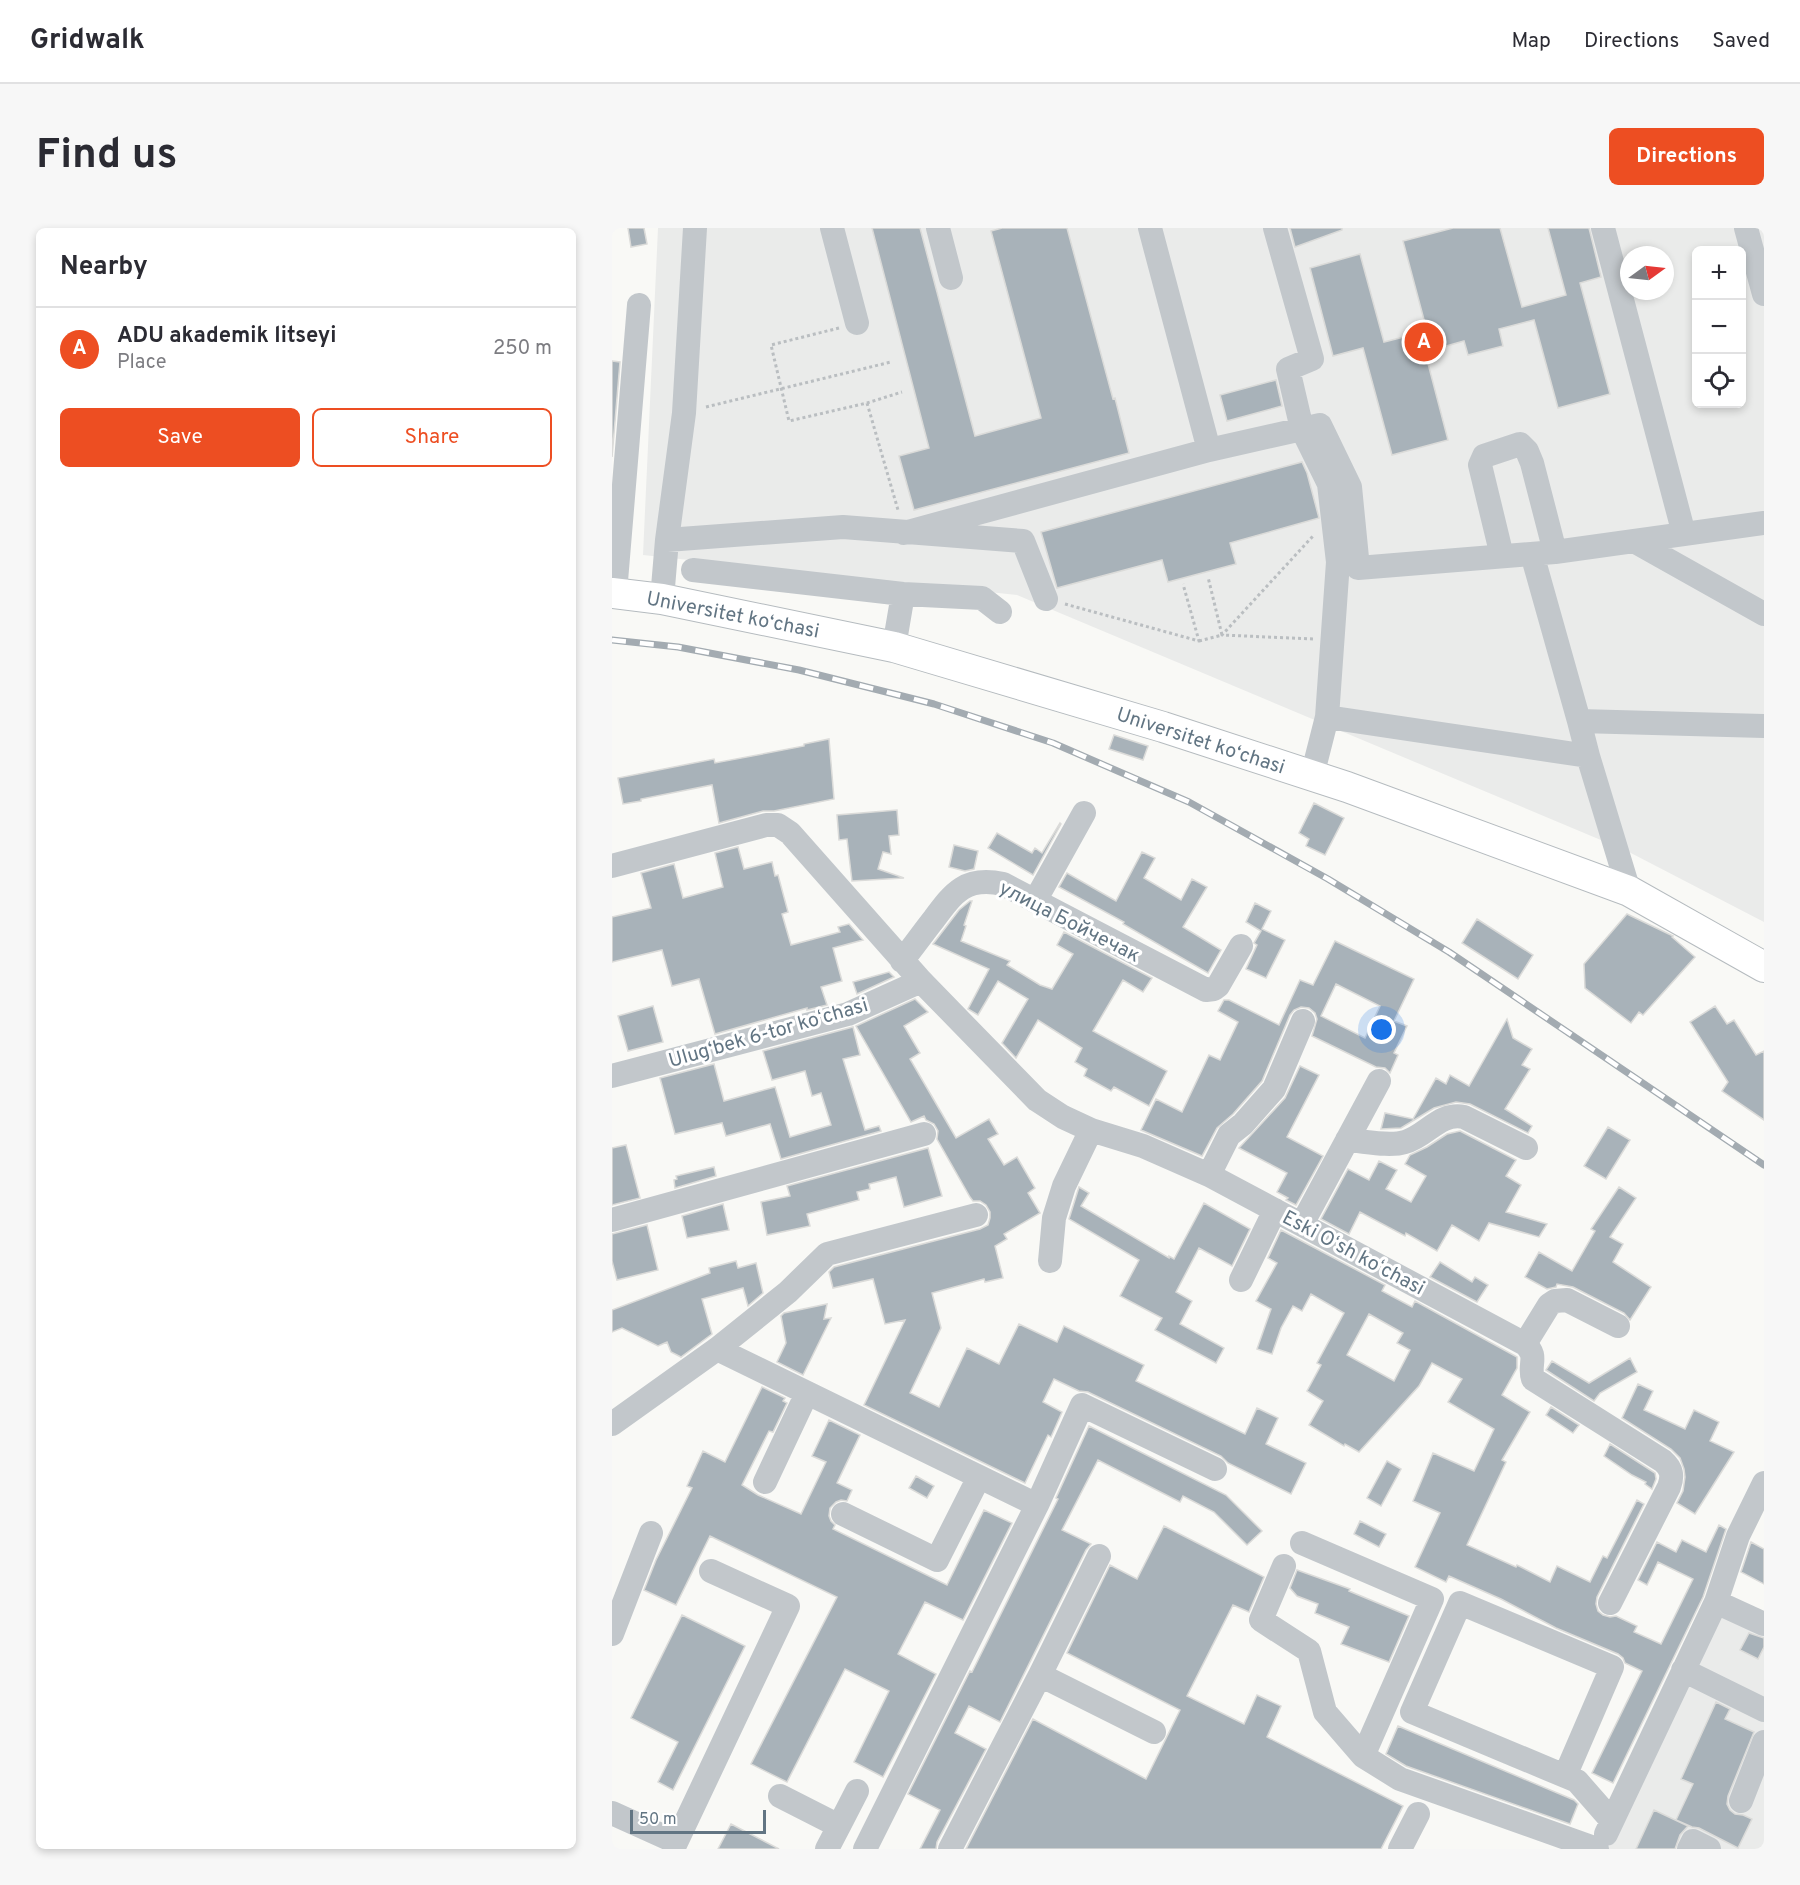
<!DOCTYPE html>
<html lang="en">
<head>
<meta charset="utf-8">
<style>
	body { margin:0; font-family:Overpass,sans-serif; background:#f7f7f7; color:#2b2b33 }
	.controls { position:absolute; right:18px; top:18px; display:grid; overflow:hidden; border-radius:9px; box-shadow:0 3px 9px #0003 }
	.controls button { width:54px; height:54px; display:grid; place-items:center; padding:0; border:0; border-bottom:2px solid #e1e1e2; background:#fff; color:#2b2b33; font:30px sans-serif }
	.compass { position:absolute; left:1008px; top:18px; width:54px; height:54px; border-radius:50%; background:#fff; box-shadow:0 3px 9px #0003; rotate:75deg }
	.scale { position:absolute; left:18px; bottom:15px; width:136px; box-sizing:border-box; padding-left:6px; border:3px solid #627583; border-top:0; font-size:16px; line-height:21px; white-space:nowrap; color:#627583; -webkit-text-stroke:4px #fff; paint-order:stroke }
	.you { position:absolute; left:770px; top:802px; width:21px; height:21px; margin:-15px; border:4px solid #fff; border-radius:50%; background:#1a73e8; box-shadow:0 0 0 9px #1a73e833 }
	.badge { display:grid; place-items:center; width:39px; height:39px; border-radius:50%; background:#ed4e22; color:#fff; font-size:20px; font-weight:700 }
	.pin { position:absolute; translate:-50% -50%; border:3px solid #fff; box-shadow:0 2px 6px #0006 }
	.list { margin:0; padding:0; list-style:none }
	h2 { display:flex; justify-content:space-between; align-items:center; height:78px; margin:0; padding:0 24px; font-size:26px }
	h2 small { font-size:20px; font-weight:400; color:#7c7c81 }
	.list li { display:grid; grid-template-columns:39px 1fr auto; gap:18px; align-items:center; box-sizing:border-box; height:84px; padding:0 24px; border-top:2px solid #e1e1e2 }
	.list b { display:block; font-size:22px; white-space:nowrap }
	.list p { margin:0; font-size:20px; white-space:nowrap; color:#7c7c81 }
	.list em { font-size:20px; font-style:normal; color:#7c7c81 }
	.actions { display:flex; gap:12px; padding:18px 24px }
	.actions a { flex:1; padding:14px 0; border:2px solid #ed4e22; border-radius:9px; text-align:center; font-size:21px; color:#ed4e22 }
	.actions .main { background:#ed4e22; color:#fff }
	.icon { flex:none; width:33px; height:33px; fill:none; stroke:currentColor; stroke-width:2; stroke-linecap:round; stroke-linejoin:round }
	.map { position:relative; flex:none; width:1152px; height:1621px; overflow:hidden; border-radius:9px }
	header { display:flex; align-items:center; gap:36px; box-sizing:border-box; height:84px; padding:0 30px; background:#fff; border-bottom:2px solid #e1e1e2 }
	header strong { font-size:28px }
	nav { display:flex; gap:33px; margin-inline-start:auto; font-size:21px }
	.intro { display:flex; align-items:center; justify-content:space-between; box-sizing:border-box; height:144px; padding:0 36px }
	h1 { margin:0; font-size:42px }
	.button { padding:15px 27px; border-radius:9px; background:#ed4e22; color:#fff; font-size:21px; font-weight:700 }
	main { display:flex; gap:36px; padding:0 36px }
	aside { flex:1; background:#fff; border-radius:9px; box-shadow:0 3px 9px #0003 }
	.map>svg:first-child { display:block }
</style>
</head>
<body>
<header>
<strong>Gridwalk</strong>
<nav><a>Map</a><a>Directions</a><a>Saved</a></nav>
</header>
<div class="intro"><h1>Find us</h1><a class="button">Directions</a></div>
<main>
<aside>
<h2>Nearby<small></small></h2>
<ul class="list">
<li><span class="badge">A</span><div><b>ADU akademik litseyi</b><p>Place</p></div><em>250 m</em></li>
</ul>
<div class="actions"><a class="main">Save</a><a>Share</a></div>
</aside>
<div class="map">
<svg width="1152" height="1621" viewBox="0 0 1152 1621">
	<rect width="100%" height="100%" fill="#f9f9f6"/>
	<!-- built -->
	<path fill="#eaebea" fill-rule="evenodd" d="M 46,0 L 1152,0 L 1152,694 L 1015,623 L 405,367 L 31,327 ZM 1084,22 L 1130,22 L 1130,176 L 1084,176 ZM 1017,27 L 1053,27 L 1053,63 L 1017,63 Z
		M 1109,1381 L 1152,1401 L 1152,1621 L 996,1621 Z"/>
	<!-- building -->
	<path fill="#a8b2b9" stroke="#dbdbd9" stroke-width="1.5" fill-rule="evenodd" d="M 16,0 L 32,0 L 35,16 L 19,19 Z
		M 260,0 L 308,0 L 363,208 L 429,190 L 379,3 L 390,0 L 455,0 L 501,171 L 503,170 L 517,225 L 302,282 L 287,228 L 317,220 Z
		M 678,0 L 730,0 L 730,2 L 683,19 Z
		M 841,0 L 888,0 L 910,79 L 954,67 L 936,0 L 977,0 L 989,49 L 968,55 L 998,166 L 946,180 L 922,92 L 887,101 L 891,118 L 856,127 L 852,113 L 813,124 L 836,212 L 780,227 L 751,120 L 721,128 L 698,40 L 748,26 L 772,114 L 815,103 L 791,13 Z
		M 0,133 L 8,134 L 0,229 Z
		M 664,152 L 670,178 L 615,193 L 608,167 Z
		M 690,234 L 695,245 L 707,290 L 618,315 L 624,336 L 556,354 L 550,332 L 445,360 L 429,304 Z
		M 502,507 L 536,518 L 531,532 L 497,521 Z
		M 217,511 L 222,571 L 162,583 L 151,583 L 107,595 L 100,557 L 29,571 L 29,573 L 11,576 L 6,550 L 102,531 L 103,535 L 192,518 L 192,516 Z
		M 702,575 L 732,590 L 713,627 L 694,618 L 697,611 L 687,605 Z
		M 285,582 L 287,607 L 277,608 L 279,626 L 271,624 L 266,641 L 292,650 L 240,653 L 235,611 L 227,612 L 225,587 Z
		M 448,595 L 449,596 L 421,647 L 376,620 L 385,605 L 420,625 L 423,620 L 430,625 Z
		M 342,617 L 366,623 L 362,641 L 353,643 L 337,639 Z
		M 126,619 L 132,641 L 160,634 L 163,648 L 166,647 L 176,684 L 170,686 L 179,717 L 228,704 L 226,699 L 237,696 L 251,712 L 221,720 L 230,753 L 209,759 L 215,777 L 195,782 L 195,780 L 103,806 L 87,751 L 60,758 L 50,722 L 0,734 L 0,689 L 39,680 L 29,645 L 62,636 L 71,670 L 111,659 L 103,625 Z
		M 530,624 L 543,630 L 532,650 L 569,672 L 580,651 L 595,659 L 571,699 L 609,722 L 596,745 L 511,696 L 512,694 L 447,659 L 455,645 L 504,673 Z
		M 358,673 L 360,673 L 352,697 L 354,698 L 349,713 L 398,733 L 395,737 L 428,757 L 440,761 L 461,726 L 445,717 L 452,704 L 540,750 L 531,764 L 511,752 L 481,803 L 555,843 L 537,878 L 502,859 L 499,863 L 472,848 L 475,841 L 463,834 L 470,820 L 426,792 L 404,830 L 390,815 L 416,771 L 386,753 L 366,787 L 356,781 L 377,741 L 321,716 L 347,682 Z
		M 643,675 L 659,683 L 650,701 L 673,712 L 654,750 L 634,741 L 645,717 L 642,715 L 649,703 L 634,694 Z
		M 1015,686 L 1061,708 L 1060,709 L 1083,729 L 1031,787 L 1027,784 L 1019,795 L 973,760 L 972,736 Z
		M 865,691 L 921,727 L 906,751 L 850,715 Z
		M 723,713 L 802,751 L 782,793 L 795,798 L 782,825 L 786,827 L 778,845 L 773,840 L 764,839 L 700,808 L 705,791 L 703,785 L 697,780 L 689,779 L 682,782 L 678,787 L 650,853 L 621,886 L 605,900 L 590,928 L 529,902 L 544,871 L 570,884 L 597,827 L 608,832 L 626,794 L 606,783 L 612,772 L 617,772 L 667,797 L 688,752 L 701,757 ZM 724,756 L 768,778 L 753,810 L 709,788 Z
		M 277,744 L 282,749 L 245,766 L 241,754 Z
		M 303,771 L 316,784 L 292,798 L 308,825 L 298,831 L 326,879 L 344,910 L 377,891 L 386,906 L 376,911 L 392,937 L 405,929 L 423,960 L 416,965 L 428,985 L 392,1006 L 395,1011 L 383,1018 L 391,1050 L 373,1054 L 372,1051 L 320,1065 L 329,1100 L 298,1165 L 327,1179 L 355,1120 L 387,1136 L 407,1096 L 445,1114 L 452,1098 L 532,1137 L 524,1153 L 633,1206 L 645,1180 L 666,1190 L 654,1216 L 694,1235 L 679,1266 L 616,1235 L 609,1228 L 476,1164 L 467,1163 L 442,1151 L 431,1174 L 450,1184 L 439,1209 L 436,1207 L 413,1255 L 252,1177 L 293,1092 L 273,1096 L 261,1051 L 221,1060 L 217,1044 L 222,1039 L 368,1001 L 376,997 L 378,990 L 378,984 L 374,977 L 368,973 L 361,973 L 358,969 L 325,911 L 326,903 L 322,896 L 314,892 L 312,888 L 299,894 L 244,798 Z
		M 41,778 L 51,814 L 16,823 L 6,788 Z
		M 1103,778 L 1115,796 L 1122,792 L 1144,827 L 1152,823 L 1152,892 L 1110,863 L 1116,854 L 1078,794 Z
		M 895,791 L 901,810 L 920,821 L 910,837 L 918,841 L 893,881 L 920,898 L 916,905 L 858,876 L 844,874 L 822,880 L 789,900 L 769,901 L 773,885 L 801,891 L 824,850 L 834,856 L 838,847 L 857,858 Z
		M 241,799 L 248,827 L 231,831 L 253,902 L 267,898 L 269,903 L 169,931 L 158,896 L 114,908 L 110,895 L 63,906 L 48,850 L 102,836 L 112,873 L 163,859 L 178,909 L 219,897 L 209,865 L 200,868 L 193,843 L 160,852 L 151,823 Z
		M 688,838 L 707,847 L 675,909 L 711,928 L 684,977 L 674,972 L 676,970 L 665,964 L 675,945 L 627,920 L 673,870 Z
		M 996,899 L 1018,912 L 994,951 L 972,938 Z
		M 848,903 L 904,932 L 894,948 L 909,957 L 894,984 L 935,996 L 927,1009 L 877,995 L 867,1013 L 840,997 L 825,1023 L 794,1005 L 793,1008 L 748,984 L 737,1006 L 709,991 L 736,941 L 757,952 L 767,933 L 785,942 L 774,961 L 799,974 L 814,948 L 793,936 L 798,927 L 815,919 L 835,906 Z
		M 14,917 L 28,970 L 0,977 L 0,920 Z
		M 316,920 L 330,968 L 292,979 L 284,949 L 257,956 L 258,961 L 245,964 L 247,972 L 195,986 L 198,998 L 155,1007 L 149,974 L 178,968 L 175,958 Z
		M 102,939 L 104,948 L 63,960 L 62,952 L 65,951 L 64,948 Z
		M 467,959 L 477,965 L 469,978 L 557,1030 L 557,1028 L 562,1031 L 592,975 L 638,1001 L 620,1038 L 587,1020 L 564,1064 L 580,1073 L 568,1096 L 612,1120 L 604,1135 L 543,1102 L 550,1090 L 508,1068 L 527,1032 L 457,991 Z
		M 1007,959 L 1024,970 L 998,1009 L 1011,1016 L 1001,1034 L 1039,1059 L 1018,1092 L 1012,1085 L 961,1059 L 945,1056 L 944,1059 L 935,1061 L 913,1049 L 927,1024 L 960,1043 L 983,1003 L 979,1001 Z
		M 111,976 L 117,1002 L 75,1010 L 70,988 Z
		M 35,997 L 46,1042 L 5,1052 L 0,1033 L 0,1006 Z
		M 669,1002 L 773,1057 L 770,1063 L 800,1079 L 803,1073 L 905,1129 L 905,1140 L 890,1167 L 918,1184 L 890,1232 L 894,1234 L 855,1317 L 904,1339 L 905,1337 L 938,1354 L 945,1338 L 978,1354 L 991,1328 L 995,1330 L 1025,1272 L 1032,1276 L 985,1369 L 984,1376 L 986,1383 L 991,1387 L 998,1389 L 1004,1388 L 1025,1398 L 1022,1404 L 1049,1416 L 1081,1351 L 1046,1334 L 1035,1357 L 1026,1352 L 1045,1314 L 1064,1324 L 1070,1312 L 1094,1324 L 1107,1297 L 1114,1301 L 1091,1369 L 1001,1555 L 980,1545 L 1030,1443 L 1013,1435 L 1011,1430 L 1006,1426 L 944,1400 L 889,1371 L 837,1348 L 834,1354 L 803,1339 L 828,1285 L 801,1273 L 821,1225 L 862,1243 L 882,1201 L 836,1174 L 850,1151 L 820,1135 L 807,1158 L 747,1224 L 733,1216 L 732,1218 L 697,1197 L 711,1173 L 695,1163 L 709,1137 L 705,1135 L 732,1085 L 699,1066 L 690,1083 L 681,1078 L 669,1100 L 660,1126 L 645,1121 L 659,1081 L 644,1073 L 665,1035 L 656,1030 ZM 757,1086 L 791,1105 L 785,1115 L 798,1122 L 782,1153 L 735,1127 Z
		M 124,1033 L 126,1040 L 144,1035 L 151,1065 L 136,1078 L 131,1060 L 90,1071 L 100,1106 L 69,1129 L 59,1124 L 55,1114 L 46,1118 L 10,1100 L 0,1104 L 0,1082 L 98,1045 L 97,1040 Z
		M 828,1034 L 860,1054 L 863,1049 L 876,1057 L 865,1074 L 818,1049 Z
		M 215,1076 L 212,1091 L 219,1090 L 191,1147 L 165,1134 L 174,1115 L 169,1088 L 172,1085 Z
		M 1018,1130 L 1025,1144 L 988,1165 L 982,1173 L 934,1142 L 940,1133 L 977,1155 Z
		M 1026,1156 L 1041,1163 L 1032,1182 L 1073,1201 L 1082,1182 L 1107,1194 L 1098,1213 L 1122,1224 L 1083,1286 L 1065,1275 L 1071,1263 L 1073,1249 L 1072,1241 L 1068,1230 L 1059,1221 L 1010,1190 Z
		M 150,1159 L 173,1170 L 171,1173 L 175,1175 L 161,1204 L 157,1203 L 130,1257 L 146,1267 L 189,1286 L 214,1234 L 200,1228 L 217,1192 L 248,1207 L 225,1255 L 240,1262 L 235,1273 L 229,1272 L 224,1274 L 218,1280 L 217,1288 L 219,1293 L 223,1297 L 221,1301 L 335,1357 L 372,1282 L 400,1295 L 351,1392 L 313,1374 L 286,1426 L 324,1446 L 271,1549 L 242,1534 L 277,1463 L 233,1441 L 175,1554 L 139,1536 L 225,1369 L 98,1308 L 64,1377 L 32,1362 L 44,1332 L 80,1260 L 75,1258 L 91,1223 L 113,1234 Z
		M 939,1179 L 967,1197 L 961,1205 L 934,1187 Z
		M 477,1198 L 614,1267 L 650,1303 L 635,1317 L 602,1284 L 571,1268 L 568,1274 L 486,1232 L 450,1302 L 479,1316 L 474,1322 L 388,1494 L 357,1478 L 343,1505 L 374,1521 L 325,1614 L 324,1621 L 308,1621 L 328,1582 L 296,1566 L 358,1443 L 360,1444 L 446,1271 L 444,1270 Z
		M 998,1216 L 1043,1245 L 1044,1251 L 1040,1261 L 1033,1256 L 1034,1254 L 1020,1247 L 992,1228 Z
		M 775,1233 L 789,1241 L 769,1278 L 755,1270 Z
		M 304,1248 L 322,1258 L 315,1270 L 297,1260 Z
		M 748,1293 L 774,1306 L 767,1319 L 742,1306 Z
		M 552,1298 L 652,1349 L 637,1384 L 621,1377 L 575,1468 L 632,1496 L 645,1467 L 669,1478 L 655,1509 L 791,1578 L 769,1621 L 354,1621 L 421,1491 L 534,1551 L 568,1482 L 455,1425 L 498,1337 L 525,1351 Z
		M 1139,1314 L 1152,1321 L 1152,1356 L 1129,1344 Z
		M 685,1342 L 738,1361 L 737,1363 L 797,1388 L 777,1434 L 729,1416 L 737,1399 L 703,1385 L 706,1376 L 685,1368 L 678,1360 Z
		M 70,1387 L 133,1418 L 61,1562 L 46,1554 L 66,1514 L 19,1490 Z
		M 1137,1405 L 1152,1410 L 1152,1419 L 1146,1431 L 1128,1422 Z
		M 1104,1474 L 1118,1481 L 1113,1491 L 1142,1504 L 1116,1568 L 1115,1576 L 1118,1582 L 1123,1586 L 1131,1587 L 1140,1591 L 1126,1620 L 1087,1600 L 1080,1599 L 1064,1592 L 1081,1556 L 1069,1551 Z
		M 786,1498 L 962,1572 L 966,1576 L 958,1596 L 794,1538 L 774,1526 Z
		M 1042,1582 L 1076,1598 L 1068,1607 L 1063,1621 L 1024,1621 Z
		M 119,1596 L 167,1621 L 106,1621 Z"/>
	<g fill="none" stroke-linecap="round" stroke-linejoin="round">
		<defs>
			<path id="major" d="M 0,365 L 50,371 L 282,419 L 551,499 L 735,559 L 1017,663 L 1152,739"/>
		</defs>
		<!-- major casing -->
		<use href="#major" stroke="#b5bbbf" stroke-width="32"/>
		<!-- path -->
		<path stroke="#babec1" stroke-width="3" stroke-dasharray="3 3" stroke-linecap="butt" d="M 227,100 L 159,117 L 177,193 L 255,175 L 290,164
			M 255,175 L 286,282
			M 94,179 L 279,134
			M 453,376 L 587,413 L 571,356
			M 701,411 L 610,407 L 701,308
			M 587,413 L 610,407 L 596,349"/>
		<!-- minor -->
		<path stroke="#c2c7cb" stroke-width="24" d="M 220,0 L 245,95
			M 326,0 L 339,50
			M 538,0 L 597,222
			M 663,0 L 700,131 L 676,141 L 690,201 L 717,256 L 726,334 L 715,489 L 700,548
			M 991,0 L 1072,306
			M 1134,0 L 1152,66
			M 292,305 L 597,222 L 708,197 L 738,259 L 746,340 L 943,324 L 1152,295
			M 55,312 L 231,299 L 411,313 L 434,371
			M 1022,313 L 1152,386
			M 920,326 L 967,493 L 1152,498
			M 890,328 L 868,237 L 872,228 L 908,216 L 915,223 L 920,235 L 943,324
			M 81,342 L 291,366 L 370,370 L 388,384
			M 3,365 L 27,77
			M 50,371 L 55,312 L 72,185 L 83,0
			M 282,419 L 291,366
			M 715,489 L 976,528
			M 967,493 L 976,528 L 1017,663
			M 0,638 L 154,597 L 166,597 L 178,605 L 309,753 L 425,872 L 451,889 L 479,902 L 531,918 L 597,947 L 913,1116 C 927,1129 916,1136 921,1151 L 1051,1233 C 1060,1241 1061,1248 1057,1259 L 998,1375
			M 423,673 L 472,585
			M 290,733 C 301,719 311,705 322,691 C 342,664 354,648 391,656 L 594,762 L 602,761 L 606,758 L 629,718
			M 0,848 L 236,786 L 309,753
			M 735,912 C 752,913 777,919 793,914 C 815,908 827,884 852,889 L 914,920
			M 597,947 L 617,907 L 631,896 L 662,861 L 691,793
			M 0,992 L 312,906
			M 690,996 L 767,853
			M 438,1033 L 442,990 L 452,958 L 479,902
			M 629,1052 L 663,982
			M 913,1116 L 937,1077 L 943,1073 L 955,1072 L 1006,1098
			M 105,1121 L 425,1277
			M 0,1196 L 105,1121 L 176,1064 L 215,1026 L 364,987
			M 153,1254 L 195,1165
			M 231,1286 L 325,1332 L 367,1249
			M 690,1315 L 820,1371 L 751,1528 L 788,1551 L 985,1621
			M 672,1338 L 649,1392 L 697,1423 L 713,1484 L 751,1528
			M 1104,1374 L 1126,1308 L 1152,1255
			M 0,1406 L 39,1305
			M 1071,1442 L 1152,1482
			M 428,1447 L 487,1328
			M 953,1548 L 1000,1439 L 848,1375 L 800,1484 L 953,1548 L 965,1553 L 1000,1593
			M 168,1568 L 227,1598 L 215,1621
			M 1129,1573 L 1152,1514
			M 0,1585 L 64,1614
			M 227,1598 L 245,1563
			M 994,1606 L 1104,1374 L 1152,1396
			M 61,1621 L 176,1378 L 99,1343
			M 253,1621 L 425,1277 L 470,1177 L 603,1241
			M 338,1621 L 428,1447 L 542,1504
			M 788,1621 L 806,1586
			M 1077,1621 L 1081,1613 L 1097,1621"/>
		<!-- major -->
		<use href="#major" stroke="#fff" stroke-width="30"/>
		<defs>
			<path id="rail" d="M 0,412 L 66,419 L 187,442 L 322,476 L 441,515 L 577,574 L 716,651 L 837,724 L 1152,937"/>
		</defs>
		<!-- rail casing -->
		<use href="#rail" stroke="#a3abb1" stroke-width="7"/>
		<!-- rail -->
		<use href="#rail" stroke="#fff" stroke-width="4.5" stroke-dasharray="14" stroke-linecap="butt"/>
	</g>
	<g text-anchor="middle" stroke-width="6" stroke-linejoin="round" paint-order="stroke">
		<!-- street labels -->
		<g font-size="20" fill="#627583" stroke="#fff">
			<text transform="translate(121 386) rotate(11)" y="7">Universitet kо‘chasi</text>
			<text transform="translate(589 512) rotate(18)" y="7">Universitet kо‘chasi</text>
			<text transform="translate(458 693) rotate(27)" y="7">улица Бойчечак</text>
			<text transform="translate(156 804) rotate(-16)" y="7">Ulug‘bek 6-tor koʻchasi</text>
			<text transform="translate(742 1024) rotate(28)" y="7">Eski Oʻsh koʻchasi</text>
		</g>
	</g>
</svg>
<div class="controls">
<button>+</button>
<button>−</button>
<button><svg class="icon" aria-label="locate" viewBox="0 0 24 24"><circle cx="12" cy="12" r="6"/><path d="M12 2v4M12 18v4M2 12h4M18 12h4"/></svg></button>
</div>
<svg class="compass" viewBox="-18 -18 36 36"><path d="M0-13l5 13h-10z" fill="#e53935"/><path d="M0 13l5-13h-10z" fill="#7c7c81"/></svg>
<div class="scale">50 m</div>
<div class="you"></div>
<div class="pin badge" style="left:812px;top:114px">A</div>
</div>
</main>
</body>
</html>
